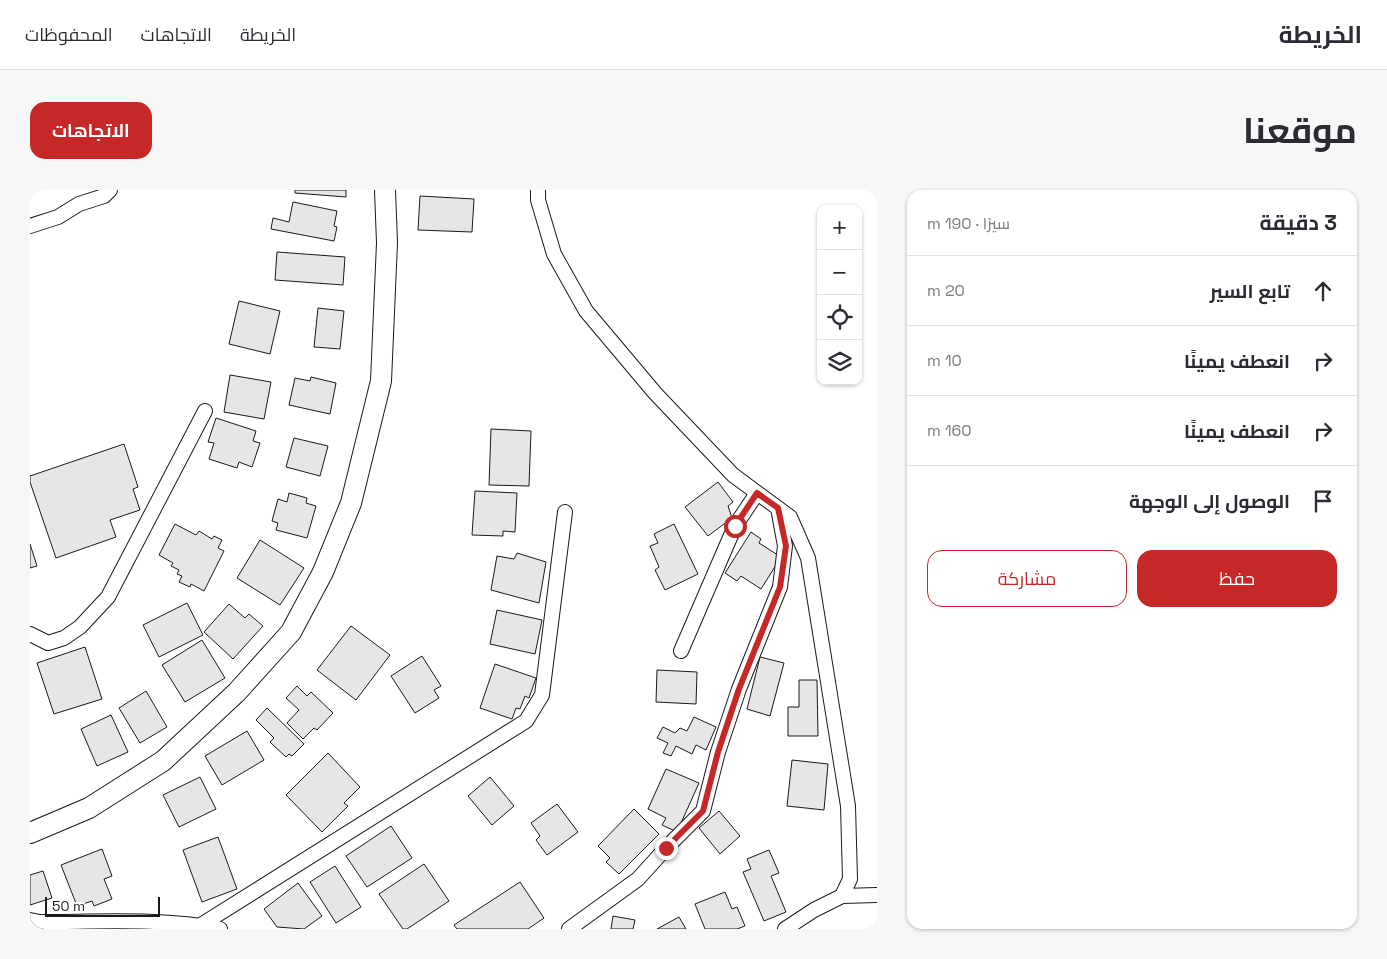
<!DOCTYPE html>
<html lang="ar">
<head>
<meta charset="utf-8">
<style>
	body { margin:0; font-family:"Space Grotesk",Cairo,sans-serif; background:#f7f7f7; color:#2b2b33; direction:rtl }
	.controls { position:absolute; right:15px; top:15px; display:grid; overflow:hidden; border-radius:10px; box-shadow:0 1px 4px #0004 }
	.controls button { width:45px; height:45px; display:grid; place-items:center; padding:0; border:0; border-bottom:1px solid #e1e1e2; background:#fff; color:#2b2b33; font:25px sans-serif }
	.scale { position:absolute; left:15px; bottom:12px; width:115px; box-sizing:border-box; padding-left:5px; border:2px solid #1a1a1a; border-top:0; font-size:14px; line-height:18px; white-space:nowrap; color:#1a1a1a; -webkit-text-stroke:4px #fff; paint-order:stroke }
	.stop { position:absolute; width:15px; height:15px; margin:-11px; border:4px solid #c62828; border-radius:50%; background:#fff }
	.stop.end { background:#c62828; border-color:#fff; box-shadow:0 1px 5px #0008 }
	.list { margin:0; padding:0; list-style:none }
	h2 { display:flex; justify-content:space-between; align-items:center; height:65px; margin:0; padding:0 20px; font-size:21px }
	h2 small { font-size:16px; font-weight:400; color:#7c7c81 }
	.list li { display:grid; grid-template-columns:32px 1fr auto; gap:15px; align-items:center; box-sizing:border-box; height:70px; padding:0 20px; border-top:1px solid #e1e1e2 }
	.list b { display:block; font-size:19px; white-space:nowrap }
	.list em { font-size:16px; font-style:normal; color:#7c7c81 }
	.actions { display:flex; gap:10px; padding:15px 20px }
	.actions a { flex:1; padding:11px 0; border:1px solid #c62828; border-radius:15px; text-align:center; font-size:18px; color:#c62828 }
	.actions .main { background:#c62828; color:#fff }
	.icon { flex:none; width:28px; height:28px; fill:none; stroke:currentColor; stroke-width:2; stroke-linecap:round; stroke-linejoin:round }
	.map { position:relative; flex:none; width:847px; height:739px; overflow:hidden; direction:ltr; border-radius:15px }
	header { display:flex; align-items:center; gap:30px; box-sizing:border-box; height:70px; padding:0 25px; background:#fff; border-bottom:1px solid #e1e1e2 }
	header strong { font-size:24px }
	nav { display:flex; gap:28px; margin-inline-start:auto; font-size:18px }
	.intro { display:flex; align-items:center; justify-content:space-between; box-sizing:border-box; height:120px; padding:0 30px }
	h1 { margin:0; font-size:35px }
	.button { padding:12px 22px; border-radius:15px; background:#c62828; color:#fff; font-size:18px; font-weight:700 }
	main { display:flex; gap:30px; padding:0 30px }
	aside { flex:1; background:#fff; border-radius:15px; box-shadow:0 1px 4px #0004 }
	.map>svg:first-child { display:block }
</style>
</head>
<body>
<header>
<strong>الخريطة</strong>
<nav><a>الخريطة</a><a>الاتجاهات</a><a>المحفوظات</a></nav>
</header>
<div class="intro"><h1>موقعنا</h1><a class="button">الاتجاهات</a></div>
<main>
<aside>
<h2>3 دقيقة<small>سيرًا · 190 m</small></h2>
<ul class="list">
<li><svg class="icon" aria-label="ahead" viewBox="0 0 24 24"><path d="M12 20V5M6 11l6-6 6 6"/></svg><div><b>تابع السير</b></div><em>20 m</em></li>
<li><svg class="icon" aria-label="right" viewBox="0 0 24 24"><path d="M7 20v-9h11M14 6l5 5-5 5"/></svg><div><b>انعطف يمينًا</b></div><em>10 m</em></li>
<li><svg class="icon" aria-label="right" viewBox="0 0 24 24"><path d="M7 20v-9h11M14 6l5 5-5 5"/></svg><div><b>انعطف يمينًا</b></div><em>160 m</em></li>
<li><svg class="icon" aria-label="arrive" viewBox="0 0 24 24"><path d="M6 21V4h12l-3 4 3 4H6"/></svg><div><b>الوصول إلى الوجهة</b></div></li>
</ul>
<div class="actions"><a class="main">حفظ</a><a>مشاركة</a></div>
</aside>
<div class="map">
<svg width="847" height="739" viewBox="0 0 847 739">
	<rect width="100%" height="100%" fill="#fff"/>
	<!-- building -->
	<path fill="#e6e6e6" stroke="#1a1a1a" d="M 265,0 L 316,0 L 316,7 L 265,3 Z
		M 390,6 L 444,9 L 442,42 L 388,40 Z
		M 263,12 L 307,21 L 304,36 L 307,37 L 304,51 L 241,39 L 243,28 L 259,32 Z
		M 247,62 L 315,67 L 313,95 L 245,90 Z
		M 209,111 L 250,121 L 240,164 L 199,154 Z
		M 288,118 L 314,121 L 310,159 L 284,157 Z
		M 200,185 L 241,192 L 234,229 L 194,222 Z
		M 281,187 L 306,193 L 300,224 L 259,215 L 265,188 L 280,191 Z
		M 186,228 L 226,241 L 223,251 L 230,253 L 222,277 L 209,272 L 207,278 L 179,269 L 184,253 L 178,252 Z
		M 461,239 L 501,241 L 499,296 L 459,295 Z
		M 264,248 L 298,256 L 290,286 L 256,277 Z
		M 94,254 L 108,297 L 103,299 L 110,320 L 80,330 L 86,347 L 26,368 L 0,292 L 0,286 Z
		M 688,292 L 703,312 L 698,316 L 702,328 L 678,346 L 655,317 Z
		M 445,301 L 487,303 L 485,342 L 473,341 L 473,346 L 442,345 Z
		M 259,303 L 277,308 L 276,313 L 286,316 L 277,348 L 246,340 L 248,333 L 242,331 L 248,309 L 257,312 Z
		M 145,334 L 166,345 L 169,341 L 182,349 L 184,346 L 192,350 L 188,358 L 194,361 L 174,401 L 161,394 L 160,397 L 149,392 L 152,386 L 147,384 L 149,380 L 141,376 L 143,373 L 129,365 Z
		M 644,334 L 668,384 L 635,400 L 625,380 L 629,377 L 620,356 L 628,353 L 624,344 Z
		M 721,342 L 731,349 L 729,353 L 751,367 L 731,399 L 711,386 L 707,391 L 695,383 Z
		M 230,350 L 274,378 L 250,415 L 207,388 Z
		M 0,354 L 7,376 L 0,378 Z
		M 487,363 L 516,372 L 509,413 L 461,400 L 467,366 L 484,369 Z
		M 157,413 L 173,445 L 129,467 L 113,435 Z
		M 199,414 L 215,428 L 219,424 L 233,436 L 203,469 L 174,442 Z
		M 467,420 L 512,430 L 505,464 L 460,454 Z
		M 321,436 L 360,465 L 326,510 L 287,480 Z
		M 172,450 L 195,488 L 155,512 L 132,475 Z
		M 55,457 L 72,509 L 24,524 L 7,473 Z
		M 392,466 L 411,496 L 404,500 L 409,508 L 385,523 L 361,486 Z
		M 730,467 L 754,473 L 740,526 L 717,519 Z
		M 465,474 L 506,488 L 499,508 L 495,506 L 490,519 L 486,518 L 482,529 L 450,518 Z
		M 627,480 L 667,482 L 666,514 L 626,512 Z
		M 769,490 L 787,490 L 788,546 L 758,546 L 758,517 L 769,517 Z
		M 267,496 L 277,506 L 281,502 L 303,523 L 287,540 L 284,538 L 273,549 L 257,533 L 269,520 L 256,508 Z
		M 116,501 L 137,537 L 110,553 L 89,518 Z
		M 237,518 L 274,554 L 262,566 L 259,564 L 256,567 L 240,552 L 244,548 L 226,530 Z
		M 81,525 L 98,562 L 67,576 L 51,539 Z
		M 664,527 L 686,537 L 676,560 L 666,555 L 662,564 L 646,556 L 641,566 L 633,563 L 638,553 L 627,548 L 633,537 L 645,543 L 650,538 L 657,541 Z
		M 217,541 L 234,570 L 192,595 L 175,566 Z
		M 298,563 L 330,597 L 314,613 L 318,616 L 292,642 L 256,605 Z
		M 762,570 L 798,574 L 794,620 L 757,616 Z
		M 636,579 L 669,593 L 647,642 L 632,635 L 636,628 L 618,619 Z
		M 170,587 L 186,619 L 149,637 L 133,605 Z
		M 460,587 L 484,616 L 462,635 L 438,606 Z
		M 527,614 L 548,642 L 517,665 L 506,650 L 510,646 L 501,633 Z
		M 604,619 L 629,644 L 589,684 L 576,672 L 580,668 L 568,656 Z
		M 689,621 L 710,646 L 690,664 L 669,638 Z
		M 361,636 L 382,668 L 337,697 L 316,666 Z
		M 188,647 L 207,699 L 172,712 L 153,660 Z
		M 72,659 L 82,686 L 74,689 L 82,709 L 64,716 L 62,711 L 47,716 L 31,675 Z
		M 739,660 L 749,683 L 741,686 L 756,722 L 734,731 L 713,682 L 721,679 L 717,669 Z
		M 394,674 L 419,711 L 377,739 L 373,739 L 349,704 Z
		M 305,676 L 331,717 L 306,733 L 280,692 Z
		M 13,681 L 22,708 L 0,715 L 0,685 Z
		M 490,692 L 514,728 L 498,739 L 427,739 L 424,735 Z
		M 268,693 L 292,726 L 274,739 L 247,737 L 234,719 Z
		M 695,702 L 702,719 L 707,717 L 715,736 L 707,739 L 675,739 L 665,714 Z
		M 583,726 L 605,730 L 603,739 L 581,739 Z
		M 649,727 L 656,739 L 627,739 Z"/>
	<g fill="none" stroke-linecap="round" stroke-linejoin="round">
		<defs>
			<path id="minor" d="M 508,0 L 508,10 L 524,64 L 556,121 L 625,203 L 703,285 L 760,327 L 778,368 L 818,616 L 820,689 L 812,706 L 784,720 L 755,739
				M 0,36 L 28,27 L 49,14 L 74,6 L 80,0
				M 0,444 L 18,453 L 34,448 L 50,437 L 78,407 L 175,221
				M 651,461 L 705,336 L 727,303
				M 812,706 L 847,705
				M 0,730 L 10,732 C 70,732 131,728 190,739
				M 171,735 L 496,531 L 512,505 L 535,322
				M 539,739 L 608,689 L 636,658 L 673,621 L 688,562 L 709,499 L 750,397 L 755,356 L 748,318"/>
			<path id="secondary" d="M 0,643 L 59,618 L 133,571 L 207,502 L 261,442 L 293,382 L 321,313 L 351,191 L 357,53 L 355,0"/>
		</defs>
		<!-- minor casing -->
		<use href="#minor" stroke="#1a1a1a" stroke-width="16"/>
		<!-- secondary casing -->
		<use href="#secondary" stroke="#1a1a1a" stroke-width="22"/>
		<!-- minor -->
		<use href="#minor" stroke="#fff" stroke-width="14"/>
		<!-- secondary -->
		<use href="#secondary" stroke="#fff" stroke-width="20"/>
	</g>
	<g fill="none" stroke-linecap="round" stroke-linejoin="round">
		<!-- route -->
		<path stroke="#c62828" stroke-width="6" d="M 636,658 L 673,621 L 688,562 L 709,499 L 750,397 L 756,356 L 748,318 L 727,303 L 705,336"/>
	</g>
</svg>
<div class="controls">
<button>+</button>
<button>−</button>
<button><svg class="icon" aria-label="locate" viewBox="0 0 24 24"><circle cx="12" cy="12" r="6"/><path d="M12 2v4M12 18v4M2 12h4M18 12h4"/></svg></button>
<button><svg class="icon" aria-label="layers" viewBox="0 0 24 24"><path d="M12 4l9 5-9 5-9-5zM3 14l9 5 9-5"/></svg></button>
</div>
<div class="scale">50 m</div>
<div class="stop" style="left:705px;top:336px"></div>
<div class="stop end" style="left:636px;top:658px"></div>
</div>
</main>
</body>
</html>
